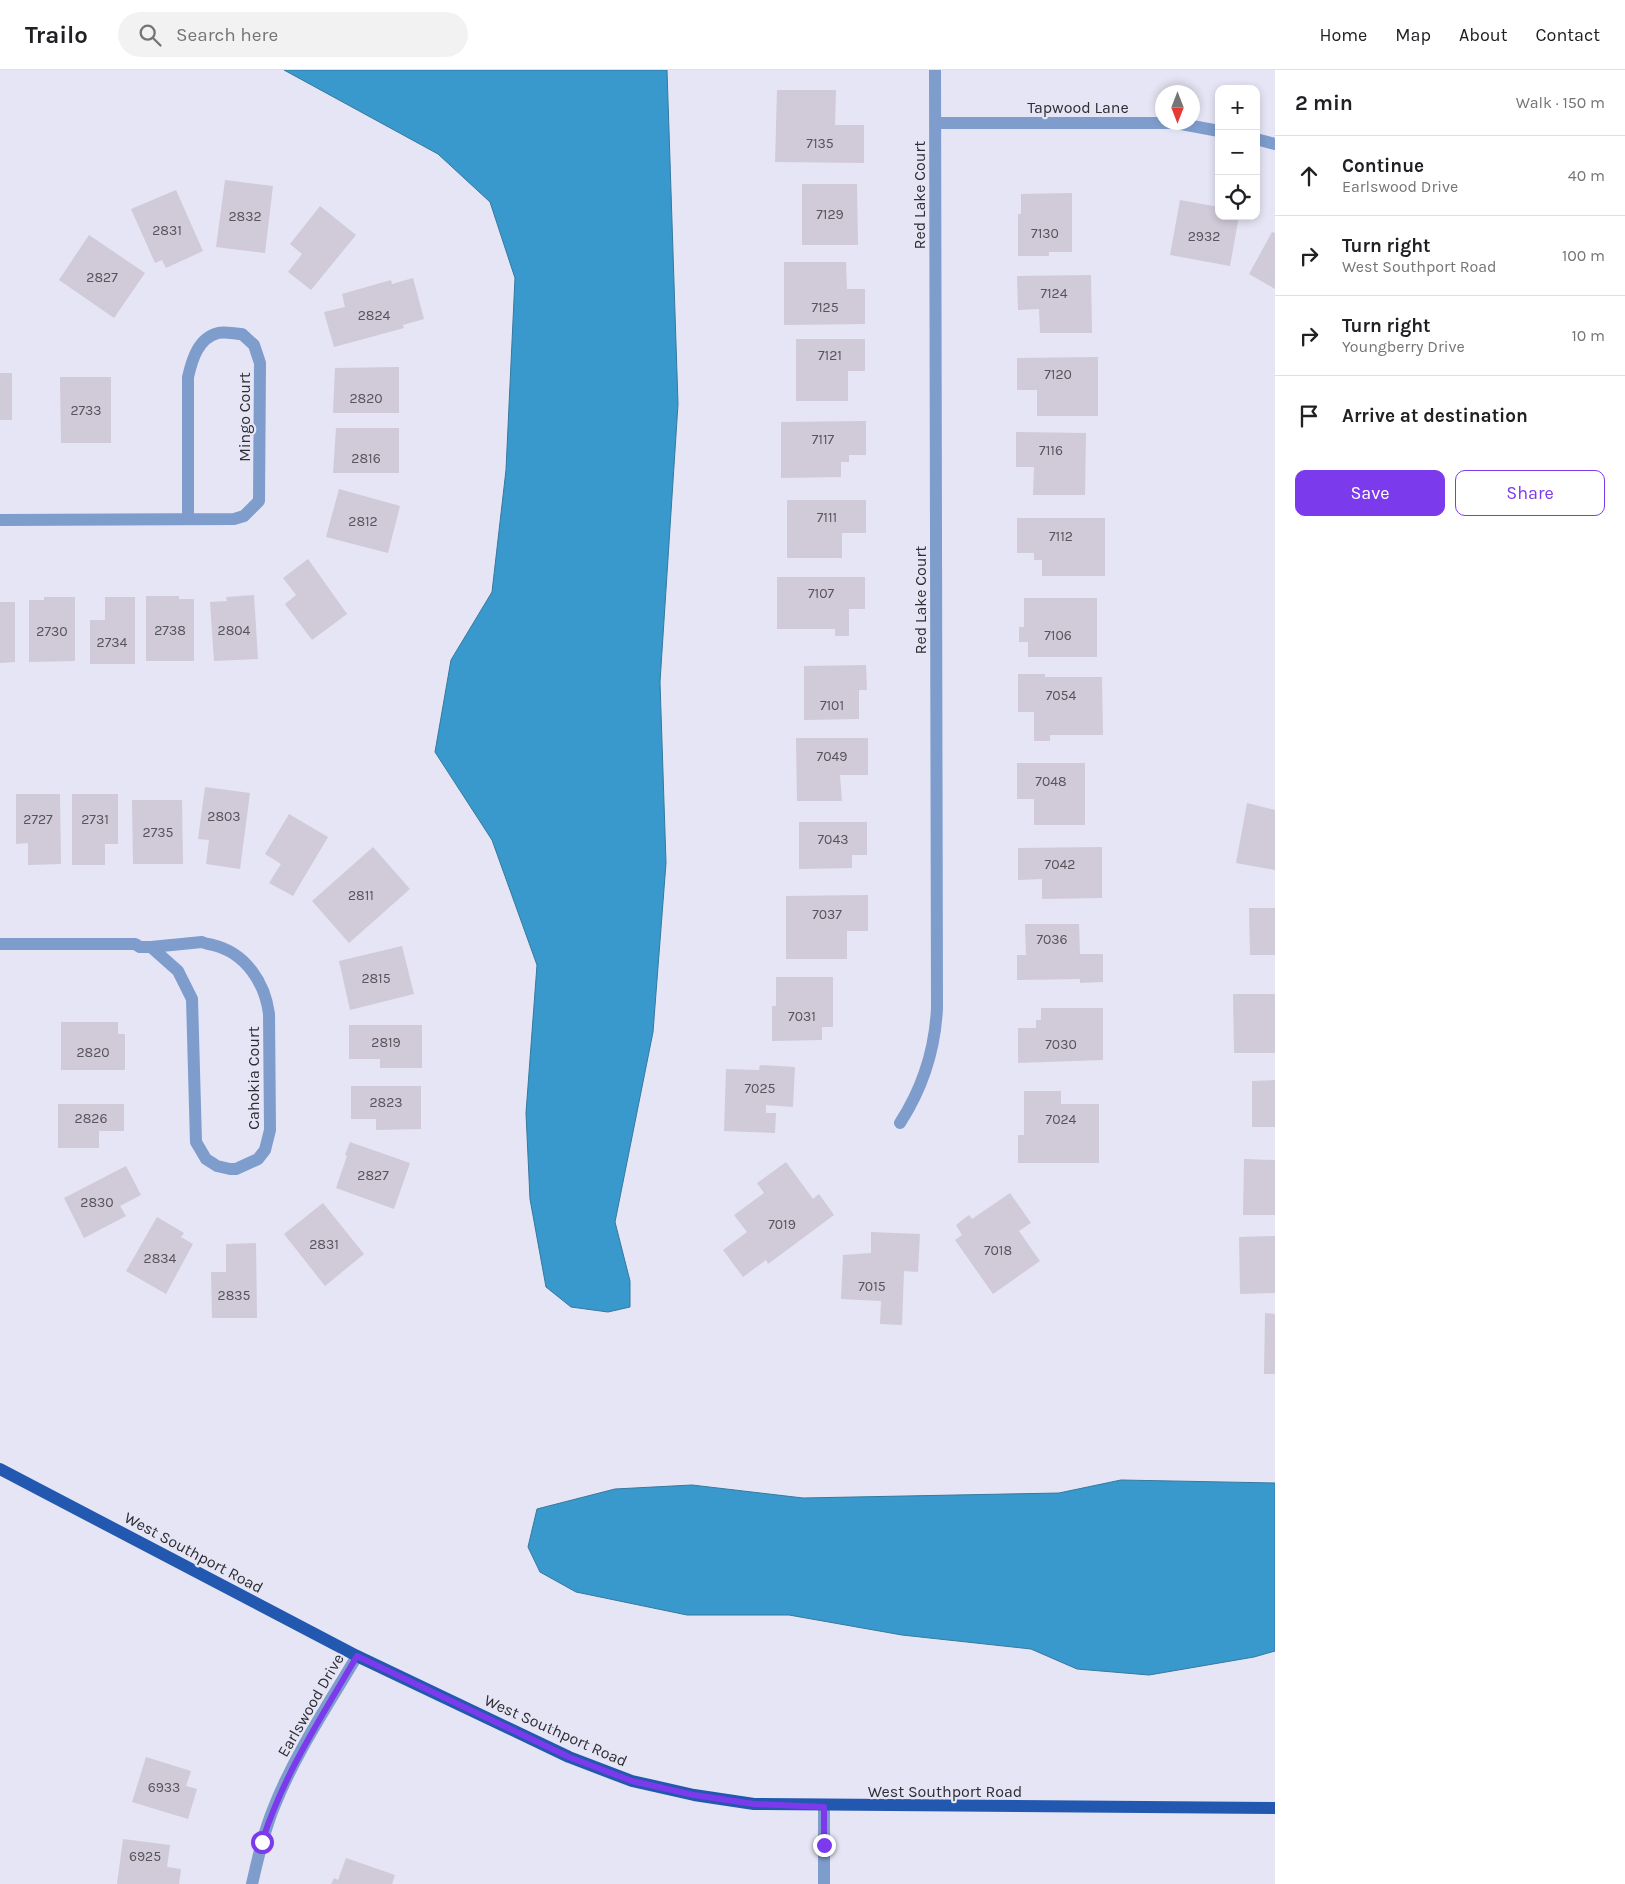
<!DOCTYPE html>
<html lang="en">
<head>
<meta charset="utf-8">
<style>
	body { margin:0; font-family:Karla,sans-serif; background:#f2f2f2; color:#202124 }
	.controls { position:absolute; right:15px; top:15px; display:grid; overflow:hidden; border-radius:10px; box-shadow:0 2px 8px #0003 }
	.controls button { width:45px; height:45px; display:grid; place-items:center; padding:0; border:0; border-bottom:1px solid #e0e0e0; background:#fff; color:#202124; font:25px sans-serif }
	.compass { position:absolute; left:1155px; top:15px; width:45px; height:45px; border-radius:50%; background:#fff; box-shadow:0 2px 8px #0003; rotate:180deg }
	.stop { position:absolute; width:15px; height:15px; margin:-11px; border:4px solid #7c3aed; border-radius:50%; background:#fff }
	.stop.end { background:#7c3aed; border-color:#fff; box-shadow:0 1px 5px #0008 }
	.list { margin:0; padding:0; list-style:none }
	h2 { display:flex; justify-content:space-between; align-items:center; height:65px; margin:0; padding:0 20px; font-size:21px }
	h2 small { font-size:16px; font-weight:400; color:#757577 }
	.list li { display:grid; grid-template-columns:32px 1fr auto; gap:15px; align-items:center; box-sizing:border-box; height:80px; padding:0 20px; border-top:1px solid #e0e0e0 }
	.list b { display:block; font-size:19px; white-space:nowrap }
	.list p { margin:0; font-size:16px; white-space:nowrap; color:#757577 }
	.list em { font-size:16px; font-style:normal; color:#757577 }
	.actions { display:flex; gap:10px; padding:15px 20px }
	.actions a { flex:1; padding:11px 0; border:1px solid #7c3aed; border-radius:10px; text-align:center; font-size:18px; color:#7c3aed }
	.actions .main { background:#7c3aed; color:#fff }
	.icon { flex:none; width:28px; height:28px; fill:none; stroke:currentColor; stroke-width:2; stroke-linecap:round; stroke-linejoin:round }
	.map { position:relative; flex:none; width:1275px; height:1814px; overflow:hidden }
	header { display:flex; align-items:center; gap:30px; box-sizing:border-box; height:70px; padding:0 25px; background:#fff; border-bottom:1px solid #e0e0e0 }
	header strong { font-size:24px }
	nav { display:flex; gap:28px; margin-inline-start:auto; font-size:18px }
	.search { width:350px; height:45px; background:#f2f2f2; display:flex; align-items:center; gap:12px; box-sizing:border-box; padding:0 18px; border-radius:28px; color:#757577; font-size:19px }
	main { display:flex }
	aside { flex:1; background:#fff }
	.map>svg:first-child { display:block }
</style>
</head>
<body>
<header>
<strong>Trailo</strong>
<div class="search"><svg class="icon" aria-label="search" viewBox="0 0 24 24"><circle cx="10" cy="10" r="6"/><path d="M15 15l6 6"/></svg>Search here</div>
<nav><a>Home</a><a>Map</a><a>About</a><a>Contact</a></nav>
</header>
<main>
<div class="map">
<svg width="1275" height="1814" viewBox="0 0 1275 1814">
	<rect width="100%" height="100%" fill="#e5e5f5"/>
	<!-- water -->
	<path fill="#3999cd" stroke="#35799f" d="M 284,0 L 667,0 L 678,334 L 660,612 L 666,793 L 653,962 L 615,1152 L 630,1211 L 630,1237 L 608,1242 L 571,1237 L 546,1217 L 530,1129 L 526,1043 L 537,895 L 492,770 L 435,682 L 451,590 L 492,522 L 506,400 L 515,208 L 490,132 L 438,84 Z
		M 1121,1410 L 1275,1413 L 1275,1581 L 1254,1587 L 1149,1605 L 1077,1599 L 1031,1579 L 902,1565 L 789,1545 L 687,1545 L 576,1522 L 540,1502 L 528,1477 L 537,1439 L 615,1419 L 692,1415 L 803,1428 L 1059,1423 Z"/>
	<!-- building -->
	<path fill="#d1cad8" d="M 777,20 L 836,20 L 835,55 L 864,55 L 864,93 L 775,92 Z
		M 225,110 L 273,116 L 265,183 L 216,177 Z
		M 802,114 L 857,114 L 858,175 L 802,175 Z
		M 176,120 L 203,181 L 166,198 L 162,190 L 155,193 L 131,139 Z
		M 1072,123 L 1072,182 L 1049,182 L 1049,186 L 1018,186 L 1018,144 L 1021,144 L 1021,124 Z
		M 1180,130 L 1219,137 L 1219,146 L 1239,146 L 1230,196 L 1170,185 Z
		M 320,136 L 356,165 L 311,220 L 288,202 L 302,184 L 290,174 Z
		M 1272,162 L 1275,163 L 1275,219 L 1249,204 Z
		M 89,165 L 145,203 L 114,248 L 59,210 Z
		M 784,192 L 846,192 L 847,219 L 865,219 L 865,254 L 784,255 Z
		M 1091,205 L 1092,263 L 1040,263 L 1039,239 L 1018,240 L 1017,206 Z
		M 413,208 L 424,249 L 403,255 L 404,258 L 334,277 L 324,242 L 345,237 L 342,224 L 391,210 L 392,214 Z
		M 796,269 L 865,269 L 865,301 L 848,301 L 848,331 L 796,331 Z
		M 1098,287 L 1098,346 L 1037,346 L 1037,320 L 1017,320 L 1017,288 Z
		M 399,297 L 399,343 L 333,343 L 335,298 Z
		M 0,303 L 12,303 L 12,350 L 0,350 Z
		M 60,307 L 111,307 L 111,373 L 61,373 Z
		M 866,351 L 866,385 L 849,385 L 849,392 L 841,392 L 841,407 L 781,408 L 781,352 Z
		M 336,358 L 399,358 L 399,403 L 333,403 Z
		M 1016,362 L 1086,363 L 1085,425 L 1033,425 L 1034,397 L 1016,397 Z
		M 339,419 L 400,436 L 388,483 L 326,467 Z
		M 787,430 L 866,430 L 866,463 L 842,463 L 842,488 L 787,488 Z
		M 1017,448 L 1105,448 L 1105,506 L 1042,506 L 1042,490 L 1034,490 L 1034,483 L 1017,483 Z
		M 308,489 L 347,544 L 312,570 L 285,534 L 296,525 L 283,508 Z
		M 777,507 L 865,507 L 865,539 L 849,539 L 849,566 L 835,566 L 835,559 L 777,559 Z
		M 254,525 L 258,589 L 214,591 L 210,532 L 227,531 L 226,527 Z
		M 146,526 L 179,526 L 179,529 L 194,529 L 194,591 L 146,591 Z
		M 44,527 L 75,527 L 75,591 L 29,592 L 29,530 L 44,530 Z
		M 105,527 L 135,527 L 135,594 L 90,594 L 90,550 L 105,550 Z
		M 1024,528 L 1097,528 L 1097,587 L 1028,587 L 1028,572 L 1019,572 L 1019,557 L 1024,557 Z
		M 0,532 L 15,532 L 15,592 L 0,593 Z
		M 866,595 L 867,620 L 859,620 L 859,649 L 804,650 L 804,596 Z
		M 1018,604 L 1045,604 L 1045,607 L 1102,607 L 1103,665 L 1050,665 L 1050,671 L 1034,671 L 1034,642 L 1018,642 Z
		M 796,668 L 868,668 L 868,705 L 840,705 L 842,731 L 797,731 Z
		M 1017,693 L 1085,693 L 1085,755 L 1034,755 L 1034,729 L 1017,729 Z
		M 205,717 L 250,723 L 240,799 L 206,794 L 209,770 L 198,769 Z
		M 16,724 L 60,724 L 61,794 L 28,795 L 28,773 L 16,774 Z
		M 72,724 L 118,724 L 118,774 L 105,774 L 105,795 L 72,795 Z
		M 132,730 L 182,730 L 183,794 L 133,794 Z
		M 1247,733 L 1275,740 L 1275,800 L 1236,793 Z
		M 289,744 L 328,767 L 293,826 L 269,813 L 281,794 L 265,784 Z
		M 799,752 L 867,752 L 867,785 L 852,785 L 852,798 L 799,799 Z
		M 373,777 L 410,819 L 349,873 L 312,831 Z
		M 1102,777 L 1102,828 L 1042,829 L 1042,809 L 1018,810 L 1018,778 Z
		M 868,825 L 868,861 L 847,861 L 847,889 L 786,889 L 786,826 Z
		M 1249,838 L 1275,838 L 1275,885 L 1250,885 Z
		M 1025,854 L 1079,854 L 1080,884 L 1103,884 L 1103,912 L 1080,913 L 1080,909 L 1017,910 L 1017,885 L 1026,885 Z
		M 402,876 L 414,924 L 350,940 L 339,891 Z
		M 776,907 L 833,907 L 833,957 L 822,957 L 822,970 L 772,971 L 772,936 L 776,936 Z
		M 1233,924 L 1275,924 L 1275,983 L 1234,983 Z
		M 1041,938 L 1103,938 L 1103,990 L 1018,993 L 1018,958 L 1036,958 L 1036,950 L 1041,950 Z
		M 61,952 L 118,952 L 118,964 L 125,964 L 125,1000 L 61,1000 Z
		M 349,955 L 422,955 L 422,998 L 380,998 L 380,989 L 349,989 Z
		M 760,995 L 795,997 L 793,1037 L 766,1035 L 766,1043 L 776,1043 L 775,1063 L 724,1061 L 726,999 L 759,1000 Z
		M 1275,1010 L 1275,1057 L 1252,1057 L 1252,1011 Z
		M 351,1016 L 421,1016 L 421,1059 L 376,1060 L 376,1049 L 351,1049 Z
		M 1024,1021 L 1061,1021 L 1061,1034 L 1099,1034 L 1099,1093 L 1018,1093 L 1018,1065 L 1024,1065 Z
		M 58,1034 L 124,1034 L 124,1061 L 99,1061 L 99,1078 L 58,1078 Z
		M 350,1072 L 410,1093 L 394,1139 L 336,1118 L 347,1086 L 345,1085 Z
		M 1244,1089 L 1275,1090 L 1275,1145 L 1243,1145 Z
		M 786,1092 L 813,1129 L 819,1124 L 834,1145 L 768,1194 L 766,1190 L 743,1207 L 723,1180 L 747,1162 L 734,1145 L 764,1123 L 757,1113 Z
		M 126,1096 L 141,1125 L 120,1136 L 126,1146 L 84,1168 L 64,1128 Z
		M 1010,1123 L 1031,1153 L 1019,1161 L 1040,1191 L 993,1224 L 955,1170 L 962,1165 L 956,1155 L 969,1145 L 972,1149 Z
		M 323,1133 L 364,1184 L 325,1216 L 284,1164 Z
		M 157,1147 L 184,1163 L 181,1167 L 193,1174 L 166,1224 L 126,1201 Z
		M 871,1162 L 920,1164 L 918,1202 L 904,1201 L 902,1255 L 880,1254 L 881,1231 L 841,1229 L 843,1185 L 871,1183 Z
		M 1275,1166 L 1275,1223 L 1240,1224 L 1239,1167 Z
		M 256,1173 L 257,1248 L 212,1248 L 211,1202 L 226,1202 L 226,1174 Z
		M 1265,1243 L 1275,1244 L 1275,1304 L 1264,1304 Z
		M 146,1687 L 191,1701 L 186,1716 L 197,1719 L 188,1749 L 132,1732 Z
		M 123,1769 L 170,1775 L 167,1797 L 181,1799 L 179,1814 L 117,1814 Z
		M 346,1788 L 395,1805 L 392,1814 L 331,1814 L 334,1808 L 338,1810 Z"/>
	<g fill="none" stroke-linecap="round" stroke-linejoin="round">
		<!-- minor -->
		<path stroke="#7e9ccc" stroke-width="12" d="M 936,53 L 1176,53 L 1219,61
			M 1256,69 L 1275,74
			M 0,450 L 234,449 L 244,446 L 259,431 L 260,293 L 254,275 L 242,264 C 235,264 225,261 218,263 C 198,268 192,290 188,307 L 188,449
			M 202,872 C 206,874 209,874 213,875 C 246,883 265,913 269,944 L 270,1060 L 265,1080 L 258,1089 L 236,1099 L 230,1099 L 217,1096 L 206,1089 L 196,1072 L 192,929 L 178,901 L 151,877 Z
			M 0,874 L 135,874 L 140,877 L 151,877
			M 900,1053 C 922,1019 935,979 937,938 L 935,0
			M 824,1737 L 824,1814
			M 252,1814 C 258,1788 264,1761 274,1737 C 295,1684 328,1635 357,1586"/>
		<!-- major -->
		<path stroke="#2258af" stroke-width="12" d="M 0,1399 L 357,1586 L 569,1687 L 632,1711 L 694,1725 L 754,1734 L 1275,1738"/>
	</g>
	<g fill="none" stroke-linecap="round" stroke-linejoin="round">
		<!-- route -->
		<path stroke="#7c3aed" stroke-width="6" d="M 262,1772 C 283,1705 322,1646 357,1586 L 569,1687 L 632,1711 L 694,1725 L 754,1734 L 824,1737 L 824,1775"/>
	</g>
	<g text-anchor="middle" stroke-width="4.5" stroke-linejoin="round" paint-order="stroke">
		<!-- number labels -->
		<g font-size="14" fill="#56545c">
			<text x="820" y="78">7135</text>
			<text x="830" y="149">7129</text>
			<text x="245" y="151">2832</text>
			<text x="167" y="165">2831</text>
			<text x="1045" y="168">7130</text>
			<text x="1204" y="171">2932</text>
			<text x="102" y="212">2827</text>
			<text x="1054" y="228">7124</text>
			<text x="825" y="242">7125</text>
			<text x="374" y="250">2824</text>
			<text x="830" y="290">7121</text>
			<text x="1058" y="309">7120</text>
			<text x="366" y="333">2820</text>
			<text x="86" y="345">2733</text>
			<text x="823" y="374">7117</text>
			<text x="1051" y="385">7116</text>
			<text x="366" y="393">2816</text>
			<text x="827" y="452">7111</text>
			<text x="363" y="456">2812</text>
			<text x="1061" y="471">7112</text>
			<text x="821" y="528">7107</text>
			<text x="170" y="565">2738</text>
			<text x="234" y="565">2804</text>
			<text x="52" y="566">2730</text>
			<text x="1058" y="570">7106</text>
			<text x="112" y="577">2734</text>
			<text x="1061" y="630">7054</text>
			<text x="832" y="640">7101</text>
			<text x="832" y="691">7049</text>
			<text x="1051" y="716">7048</text>
			<text x="224" y="751">2803</text>
			<text x="38" y="754">2727</text>
			<text x="95" y="754">2731</text>
			<text x="158" y="767">2735</text>
			<text x="833" y="774">7043</text>
			<text x="1060" y="799">7042</text>
			<text x="361" y="830">2811</text>
			<text x="827" y="849">7037</text>
			<text x="1052" y="874">7036</text>
			<text x="376" y="913">2815</text>
			<text x="802" y="951">7031</text>
			<text x="386" y="977">2819</text>
			<text x="1061" y="979">7030</text>
			<text x="93" y="987">2820</text>
			<text x="760" y="1023">7025</text>
			<text x="386" y="1037">2823</text>
			<text x="91" y="1053">2826</text>
			<text x="1061" y="1054">7024</text>
			<text x="373" y="1110">2827</text>
			<text x="97" y="1137">2830</text>
			<text x="782" y="1159">7019</text>
			<text x="324" y="1179">2831</text>
			<text x="998" y="1185">7018</text>
			<text x="160" y="1193">2834</text>
			<text x="872" y="1221">7015</text>
			<text x="234" y="1230">2835</text>
			<text x="164" y="1722">6933</text>
			<text x="145" y="1791">6925</text>
		</g>
		<!-- street labels -->
		<g font-size="16" fill="#2d2d33" stroke="#e5e5f5">
			<text x="1078" y="43">Tapwood Lane</text>
			<text transform="translate(919 125) rotate(-90)" y="6">Red Lake Court</text>
			<text transform="translate(244 347) rotate(-90)" y="6">Mingo Court</text>
			<text transform="translate(920 530) rotate(-90)" y="6">Red Lake Court</text>
			<text transform="translate(253 1008) rotate(-90)" y="6">Cahokia Court</text>
			<text transform="translate(194 1482) rotate(28)" y="6">West Southport Road</text>
			<text transform="translate(310 1635) rotate(-60)" y="6">Earlswood Drive</text>
			<text transform="translate(556 1660) rotate(24)" y="6">West Southport Road</text>
			<text x="945" y="1727">West Southport Road</text>
		</g>
	</g>
</svg>
<div class="controls">
<button>+</button>
<button>−</button>
<button><svg class="icon" aria-label="locate" viewBox="0 0 24 24"><circle cx="12" cy="12" r="6"/><path d="M12 2v4M12 18v4M2 12h4M18 12h4"/></svg></button>
</div>
<svg class="compass" viewBox="-18 -18 36 36"><path d="M0-13l5 13h-10z" fill="#e53935"/><path d="M0 13l5-13h-10z" fill="#757577"/></svg>
<div class="stop" style="left:262px;top:1772px"></div>
<div class="stop end" style="left:824px;top:1775px"></div>
</div>
<aside>
<h2>2 min<small>Walk · 150 m</small></h2>
<ul class="list">
<li><svg class="icon" aria-label="ahead" viewBox="0 0 24 24"><path d="M12 20V5M6 11l6-6 6 6"/></svg><div><b>Continue</b><p>Earlswood Drive</p></div><em>40 m</em></li>
<li><svg class="icon" aria-label="right" viewBox="0 0 24 24"><path d="M7 20v-9h11M14 6l5 5-5 5"/></svg><div><b>Turn right</b><p>West Southport Road</p></div><em>100 m</em></li>
<li><svg class="icon" aria-label="right" viewBox="0 0 24 24"><path d="M7 20v-9h11M14 6l5 5-5 5"/></svg><div><b>Turn right</b><p>Youngberry Drive</p></div><em>10 m</em></li>
<li><svg class="icon" aria-label="arrive" viewBox="0 0 24 24"><path d="M6 21V4h12l-3 4 3 4H6"/></svg><div><b>Arrive at destination</b></div></li>
</ul>
<div class="actions"><a class="main">Save</a><a>Share</a></div>
</aside>
</main>
</body>
</html>
